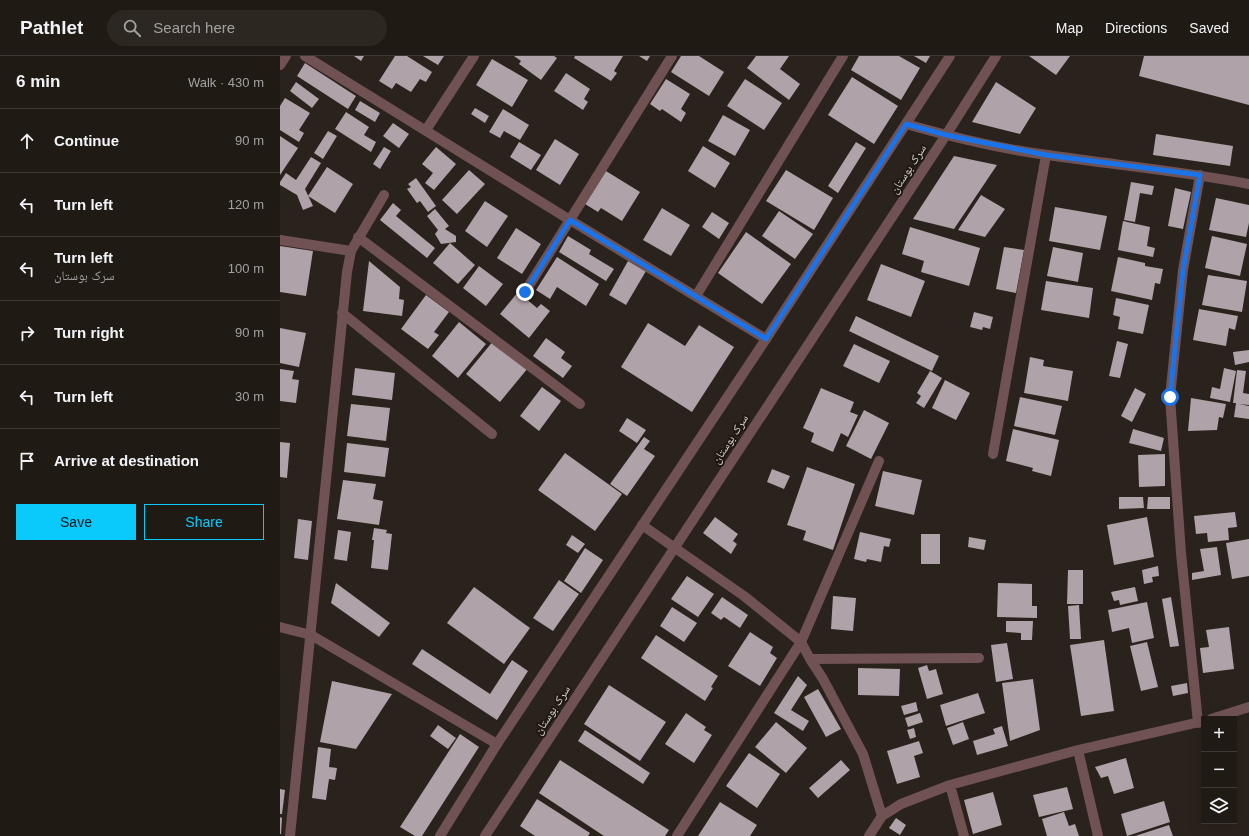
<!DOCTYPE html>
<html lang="en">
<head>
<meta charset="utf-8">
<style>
	body { margin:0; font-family:Helvetica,"Noto Naskh Arabic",sans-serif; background:#2d2722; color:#f1f3f6 }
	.controls { position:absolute; right:12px; bottom:12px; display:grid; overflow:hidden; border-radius:0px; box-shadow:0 4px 16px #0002 }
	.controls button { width:36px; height:36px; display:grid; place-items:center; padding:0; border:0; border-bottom:1px solid #3d3834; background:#201a15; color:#f1f3f6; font:20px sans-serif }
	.stop { position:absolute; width:12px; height:12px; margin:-9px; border:3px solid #1a73e8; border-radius:50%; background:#fff }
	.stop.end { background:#1a73e8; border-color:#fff; box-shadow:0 1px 4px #0008 }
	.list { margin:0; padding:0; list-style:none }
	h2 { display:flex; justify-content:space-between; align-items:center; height:52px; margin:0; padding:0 16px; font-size:17px }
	h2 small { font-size:13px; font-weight:400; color:#a2a1a0 }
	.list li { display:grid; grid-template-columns:26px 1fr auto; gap:12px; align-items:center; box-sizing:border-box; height:64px; padding:0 16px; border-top:1px solid #3d3834 }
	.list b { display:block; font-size:15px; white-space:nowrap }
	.list p { margin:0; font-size:13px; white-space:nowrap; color:#a2a1a0 }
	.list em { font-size:13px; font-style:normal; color:#a2a1a0 }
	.actions { display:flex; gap:8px; padding:12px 16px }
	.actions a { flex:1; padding:9px 0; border:1px solid #09cafa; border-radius:0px; text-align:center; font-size:14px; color:#09cafa }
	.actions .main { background:#09cafa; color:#111 }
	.icon { flex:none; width:22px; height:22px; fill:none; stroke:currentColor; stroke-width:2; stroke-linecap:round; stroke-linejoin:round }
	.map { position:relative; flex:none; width:969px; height:780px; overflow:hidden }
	header { display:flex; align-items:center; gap:24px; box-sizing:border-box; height:56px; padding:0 20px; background:#201a15; border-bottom:1px solid #3d3834 }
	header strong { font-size:19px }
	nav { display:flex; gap:22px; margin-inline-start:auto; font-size:14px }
	.search { width:280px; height:36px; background:#2d2722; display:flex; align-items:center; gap:10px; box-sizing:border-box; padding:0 14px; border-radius:22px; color:#a2a1a0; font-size:15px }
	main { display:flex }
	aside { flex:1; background:#201a15 }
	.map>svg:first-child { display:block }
</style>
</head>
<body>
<header>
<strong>Pathlet</strong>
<div class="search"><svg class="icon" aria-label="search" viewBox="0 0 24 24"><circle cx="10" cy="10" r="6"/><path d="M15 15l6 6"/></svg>Search here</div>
<nav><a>Map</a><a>Directions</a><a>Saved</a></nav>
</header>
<main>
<aside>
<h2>6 min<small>Walk · 430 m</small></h2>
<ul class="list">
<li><svg class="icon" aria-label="ahead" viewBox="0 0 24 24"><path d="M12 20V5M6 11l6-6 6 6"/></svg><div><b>Continue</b></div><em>90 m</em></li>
<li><svg class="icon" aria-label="left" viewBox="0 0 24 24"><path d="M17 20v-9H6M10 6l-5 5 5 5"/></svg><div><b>Turn left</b></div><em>120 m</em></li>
<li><svg class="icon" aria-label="left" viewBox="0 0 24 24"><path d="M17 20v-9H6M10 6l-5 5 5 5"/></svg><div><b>Turn left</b><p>سرک بوستان</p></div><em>100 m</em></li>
<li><svg class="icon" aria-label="right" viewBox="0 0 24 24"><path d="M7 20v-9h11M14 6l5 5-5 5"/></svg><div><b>Turn right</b></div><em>90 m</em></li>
<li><svg class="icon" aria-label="left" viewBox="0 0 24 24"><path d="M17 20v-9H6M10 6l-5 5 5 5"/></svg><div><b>Turn left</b></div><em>30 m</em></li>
<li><svg class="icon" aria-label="arrive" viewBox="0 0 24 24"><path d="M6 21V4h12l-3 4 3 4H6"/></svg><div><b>Arrive at destination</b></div></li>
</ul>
<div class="actions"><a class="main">Save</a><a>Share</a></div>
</aside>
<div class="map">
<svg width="969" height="780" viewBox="0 0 969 780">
	<rect width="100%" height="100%" fill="#2a221c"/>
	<!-- building -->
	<path fill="#afa2a8" d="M 74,0 L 84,0 L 81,5 Z
		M 115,0 L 127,0 L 152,16 L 146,26 L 140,23 L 131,36 L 116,27 L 112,33 L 99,25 Z
		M 143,0 L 164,0 L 158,9 Z
		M 234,0 L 274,0 L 277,2 L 261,24 L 239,8 L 241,5 Z
		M 295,0 L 343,0 L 334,15 L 337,17 L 331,25 L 294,2 Z
		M 359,0 L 370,0 L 367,5 Z
		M 401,0 L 419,0 L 444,16 L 429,40 L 391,16 Z
		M 476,0 L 509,0 L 500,13 L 520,28 L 509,44 L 467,12 Z
		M 579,0 L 619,0 L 640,12 L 621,44 L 571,14 Z
		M 634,0 L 650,0 L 646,7 Z
		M 749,0 L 790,0 L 776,19 Z
		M 864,0 L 969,0 L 969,49 L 859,20 Z
		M 212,3 L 248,24 L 232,51 L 196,29 Z
		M 25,7 L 76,40 L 68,53 L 17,20 Z
		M 286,17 L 310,33 L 304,43 L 308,46 L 303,54 L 274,35 Z
		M 572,21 L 618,50 L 594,88 L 548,59 Z
		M 386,23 L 410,38 L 401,53 L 406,57 L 401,66 L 382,53 L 380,55 L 370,48 Z
		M 465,23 L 502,47 L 484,74 L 447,50 Z
		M 16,26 L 39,43 L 32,52 L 10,35 Z
		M 716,26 L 756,52 L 740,78 L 692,66 Z
		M 5,42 L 30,57 L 19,74 L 24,77 L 19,86 L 0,74 L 0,50 Z
		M 80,45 L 100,57 L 95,66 L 75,54 Z
		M 195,52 L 209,60 L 205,67 L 191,58 Z
		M 223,53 L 249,69 L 240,84 L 224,75 L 220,82 L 209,76 Z
		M 66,56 L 89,71 L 84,79 L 96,86 L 91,96 L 55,73 Z
		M 443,59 L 470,74 L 455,100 L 428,85 Z
		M 113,67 L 129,78 L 119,92 L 103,80 Z
		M 48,75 L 57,80 L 43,103 L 34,97 Z
		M 876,78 L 953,90 L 950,110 L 873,99 Z
		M 0,80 L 18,92 L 0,119 Z
		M 275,83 L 299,98 L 280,129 L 256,114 Z
		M 239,86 L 261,99 L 251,114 L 230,101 Z
		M 576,86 L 586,92 L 558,137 L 548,130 Z
		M 423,90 L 450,107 L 435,132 L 408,115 Z
		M 104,91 L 111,95 L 100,113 L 93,108 Z
		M 156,91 L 176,108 L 154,134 L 145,127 L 153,117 L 142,108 Z
		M 674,100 L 717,109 L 674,173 L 633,163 Z
		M 31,101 L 41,107 L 25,133 L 33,150 L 23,154 L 17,139 L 0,129 L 0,126 L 6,117 L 16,124 Z
		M 47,111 L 73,128 L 55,157 L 28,140 Z
		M 189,114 L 205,128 L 177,158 L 162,144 Z
		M 506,114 L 553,142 L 534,174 L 486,145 Z
		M 326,115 L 360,136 L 342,165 L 321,152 L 318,156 L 305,148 Z
		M 136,122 L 156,150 L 148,156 L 140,145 L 137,147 L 127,133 L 131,131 L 128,128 Z
		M 851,126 L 874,130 L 872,139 L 860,137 L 855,166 L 844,164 Z
		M 895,132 L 911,136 L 903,173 L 888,170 Z
		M 701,139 L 725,153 L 705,181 L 678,174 Z
		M 936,142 L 969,149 L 969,167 L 966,181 L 929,174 Z
		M 205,145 L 228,160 L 207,191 L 185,175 Z
		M 113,147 L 121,154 L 116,160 L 155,192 L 147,202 L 100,164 Z
		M 775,151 L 827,160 L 820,194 L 769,185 Z
		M 382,152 L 410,169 L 391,200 L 363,184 Z
		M 155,153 L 169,170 L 165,173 L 176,180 L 176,186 L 161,188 L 155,178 L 158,174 L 147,160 Z
		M 499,155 L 533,178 L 515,203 L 482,180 Z
		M 432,156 L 449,167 L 439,183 L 422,171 Z
		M 843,165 L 870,171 L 867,190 L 875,192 L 873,201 L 838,194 Z
		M 630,171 L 700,192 L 689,230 L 641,216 L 644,205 L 622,198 Z
		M 236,172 L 261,188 L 242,218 L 217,202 Z
		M 466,176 L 511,208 L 482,248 L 438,217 Z
		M 288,180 L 311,194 L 309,198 L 334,213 L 326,225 L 279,196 Z
		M 932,180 L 967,188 L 960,220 L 925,212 Z
		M 170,187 L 195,209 L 178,228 L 153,207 Z
		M 0,190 L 33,195 L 26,240 L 0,236 Z
		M 724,191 L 744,194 L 736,237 L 716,233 Z
		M 773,191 L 803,197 L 798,226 L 767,220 Z
		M 277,201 L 319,228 L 306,250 L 277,231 L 270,243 L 256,234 Z
		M 838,201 L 865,207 L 865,210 L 883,213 L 880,228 L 875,227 L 872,244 L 831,235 Z
		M 89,205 L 120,231 L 119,243 L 124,244 L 122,260 L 83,255 Z
		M 348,205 L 366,215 L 346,249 L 329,239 Z
		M 601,208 L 645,225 L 631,261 L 587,244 Z
		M 199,210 L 223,228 L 206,250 L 183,232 Z
		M 928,219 L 967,225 L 962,256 L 922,249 Z
		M 766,225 L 813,232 L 809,262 L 761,254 Z
		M 238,236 L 257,252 L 261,248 L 270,255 L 249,282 L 220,258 Z
		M 146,239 L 169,256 L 154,276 L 159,279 L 148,293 L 121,273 Z
		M 836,242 L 869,249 L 863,278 L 838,273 L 840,261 L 833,259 Z
		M 919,253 L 958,260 L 955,274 L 949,272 L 946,290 L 913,284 Z
		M 694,256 L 713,261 L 710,273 L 703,271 L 702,274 L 690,271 Z
		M 576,260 L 659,300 L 652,315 L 569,275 Z
		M 179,266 L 206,288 L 178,322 L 152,300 Z
		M 368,267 L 405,290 L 419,269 L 454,291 L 412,356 L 341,311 Z
		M 0,272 L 26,277 L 19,311 L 0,307 Z
		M 266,282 L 285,296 L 281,302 L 292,310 L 283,322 L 253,300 Z
		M 214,284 L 248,312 L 220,346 L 186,318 Z
		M 837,285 L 848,288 L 840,322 L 829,320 Z
		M 574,288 L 610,305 L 599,327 L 563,310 Z
		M 969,294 L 969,306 L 955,309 L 953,296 Z
		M 750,301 L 764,304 L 763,310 L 793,315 L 788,345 L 744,337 Z
		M 75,312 L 115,317 L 112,344 L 72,339 Z
		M 944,312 L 956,315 L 950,346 L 930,342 L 932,331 L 940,333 Z
		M 0,313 L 14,315 L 12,323 L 19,324 L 16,347 L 0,345 Z
		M 957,314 L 966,315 L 963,337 L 969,338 L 969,349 L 959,348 L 969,350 L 969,363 L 954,361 L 956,347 L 953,347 Z
		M 650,315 L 662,322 L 644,352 L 636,347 L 641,340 L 637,337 Z
		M 665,324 L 690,337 L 676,364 L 652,352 Z
		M 262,331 L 281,345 L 259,375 L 240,360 Z
		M 541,332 L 574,346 L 570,356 L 578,359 L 568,381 L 561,377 L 553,396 L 531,386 L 534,377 L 523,372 Z
		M 855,332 L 866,338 L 852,366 L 841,360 Z
		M 740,341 L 782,350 L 775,379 L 734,370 Z
		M 911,342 L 946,348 L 943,362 L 939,361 L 937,374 L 908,375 Z
		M 71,348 L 110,352 L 106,385 L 67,380 Z
		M 584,354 L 609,367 L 591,403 L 566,390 Z
		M 347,362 L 366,374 L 357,387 L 339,375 Z
		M 733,373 L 779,384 L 771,420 L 752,415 L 753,412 L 726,405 Z
		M 853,373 L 884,382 L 881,395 L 849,387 Z
		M 364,381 L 370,385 L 364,393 L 375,400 L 347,440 L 330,428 Z
		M 0,386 L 10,387 L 7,422 L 0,421 Z
		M 67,387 L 109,392 L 105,421 L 64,416 Z
		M 285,397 L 342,438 L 315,475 L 258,434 Z
		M 885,398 L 885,430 L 859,431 L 858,399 Z
		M 527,411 L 575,428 L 553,494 L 523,484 L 526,475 L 507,469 Z
		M 492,413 L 510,420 L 504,433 L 487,426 Z
		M 603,415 L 642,424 L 634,459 L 595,450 Z
		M 63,424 L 96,428 L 93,443 L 103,445 L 99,469 L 57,463 Z
		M 839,441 L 863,441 L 864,452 L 839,453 Z
		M 868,441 L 890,441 L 890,453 L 867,453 Z
		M 955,456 L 957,471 L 948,472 L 949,484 L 928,486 L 927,477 L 916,478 L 914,460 Z
		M 435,461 L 458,478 L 453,485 L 457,488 L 451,498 L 423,477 Z
		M 867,461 L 874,501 L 834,509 L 827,469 Z
		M 18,463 L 32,465 L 28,504 L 14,502 Z
		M 94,472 L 107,474 L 106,477 L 112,478 L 108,514 L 91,512 L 94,484 L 92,484 Z
		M 58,474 L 71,476 L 67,505 L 54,503 Z
		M 580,476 L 611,483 L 609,491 L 604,490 L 601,506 L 587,503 L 586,506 L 574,503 Z
		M 641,478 L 660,478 L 660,508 L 641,508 Z
		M 292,479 L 305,488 L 298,497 L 286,489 Z
		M 689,481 L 706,484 L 704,494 L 688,491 Z
		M 969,483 L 969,520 L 952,523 L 946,487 Z
		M 937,491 L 941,519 L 912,524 L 912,517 L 924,515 L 920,493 Z
		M 305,492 L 323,504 L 301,537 L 284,525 Z
		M 878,510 L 879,520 L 872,521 L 873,526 L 864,528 L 862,514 Z
		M 788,514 L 803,514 L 803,548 L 787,548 Z
		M 407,520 L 434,538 L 418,561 L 391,543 Z
		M 279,524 L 299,538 L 273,575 L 253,562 Z
		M 56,527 L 110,567 L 99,581 L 51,547 Z
		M 718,527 L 752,528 L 752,550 L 757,550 L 757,562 L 717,561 Z
		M 194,531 L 250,572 L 224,608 L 167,567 Z
		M 855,531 L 858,545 L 840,549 L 839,544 L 834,545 L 831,536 Z
		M 553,540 L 576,542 L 573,575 L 551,573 Z
		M 442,541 L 468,559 L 460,572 L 444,561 L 441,564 L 431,557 Z
		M 891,541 L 899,590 L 890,591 L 882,543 Z
		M 867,546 L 874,582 L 852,587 L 849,572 L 832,576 L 828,554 Z
		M 799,549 L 801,583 L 790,583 L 788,550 Z
		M 392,551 L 417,567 L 404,586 L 380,570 Z
		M 726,565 L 753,565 L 752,584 L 741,584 L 741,577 L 726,576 Z
		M 949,571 L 954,613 L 923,617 L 920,592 L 929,591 L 926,574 Z
		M 470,576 L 493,591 L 490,597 L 497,602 L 480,630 L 448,610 Z
		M 376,579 L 438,620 L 431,631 L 433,632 L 425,645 L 361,602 Z
		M 824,584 L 834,655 L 801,660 L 790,589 Z
		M 867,586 L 878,631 L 861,635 L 850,590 Z
		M 727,587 L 733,623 L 716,626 L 711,589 Z
		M 142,593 L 210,638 L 232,604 L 248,615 L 217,664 L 132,608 Z
		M 647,609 L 649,615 L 656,613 L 663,638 L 647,643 L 638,612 Z
		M 578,612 L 620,613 L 619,640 L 578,639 Z
		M 518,620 L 527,629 L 511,654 L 529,665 L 523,675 L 494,657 Z
		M 753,623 L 760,674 L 730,685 L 722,627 Z
		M 52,625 L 112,638 L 76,693 L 40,686 Z
		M 907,627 L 908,637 L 893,640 L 891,630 Z
		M 329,629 L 386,666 L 360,705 L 304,668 Z
		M 538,633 L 561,673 L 546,681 L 524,641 Z
		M 698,637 L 705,657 L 666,670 L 660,649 Z
		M 636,646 L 638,655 L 624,659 L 621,650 Z
		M 406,657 L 426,671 L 424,674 L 432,679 L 414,707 L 385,688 Z
		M 640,657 L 643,666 L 628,671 L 625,662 Z
		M 496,666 L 527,692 L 506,717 L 475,691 Z
		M 683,666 L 689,683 L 673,689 L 667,672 Z
		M 158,669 L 176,682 L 168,693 L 150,680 Z
		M 722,670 L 728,690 L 697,699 L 693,685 L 715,678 L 713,673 Z
		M 634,672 L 636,681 L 630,683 L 627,674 Z
		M 305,674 L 370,717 L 363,728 L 298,685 Z
		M 180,678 L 199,691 L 142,780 L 135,780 L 120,771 Z
		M 639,685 L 643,697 L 634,700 L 640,721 L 617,728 L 607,695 Z
		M 38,691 L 51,693 L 49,711 L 57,712 L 55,724 L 49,723 L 46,744 L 32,742 Z
		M 469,697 L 500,718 L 477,752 L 446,730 Z
		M 846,702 L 854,732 L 834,738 L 828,720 L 821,722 L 815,711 Z
		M 280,704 L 389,774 L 385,780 L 324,780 L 259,737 Z
		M 561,704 L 570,714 L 538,742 L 529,732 Z
		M 787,731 L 793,753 L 759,761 L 753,739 Z
		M 0,733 L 5,734 L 2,758 L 0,758 Z
		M 713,736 L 722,769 L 693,778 L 684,744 Z
		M 257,743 L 310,777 L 308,780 L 255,780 L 240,770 Z
		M 884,745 L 890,766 L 847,780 L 841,758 Z
		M 440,746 L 477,769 L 470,780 L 418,780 Z
		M 784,756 L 789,770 L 795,768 L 799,780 L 767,780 L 762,763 Z
		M 0,761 L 2,762 L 1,778 L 0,778 Z
		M 616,762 L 626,769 L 620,779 L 609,772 Z
		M 889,769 L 893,780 L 855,780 Z"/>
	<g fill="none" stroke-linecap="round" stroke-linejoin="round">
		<!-- minor -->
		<path stroke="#705253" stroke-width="10" d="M 25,0 L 290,164 L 486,283
			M 0,9 L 6,0
			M 626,68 C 672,81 720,93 768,99 C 835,109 902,115 969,128
			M 146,74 L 194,0
			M 78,181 L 300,348
			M 0,184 L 71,195
			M 245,236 L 392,0
			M 416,240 L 563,0
			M 62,257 L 212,378
			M 713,398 L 766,99
			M 362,469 L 464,540 L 521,586 L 530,603 L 543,623 L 583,698 L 602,760
			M 0,571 L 31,579 L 217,688
			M 530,603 L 699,602
			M 931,663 L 969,651
			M 918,667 L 901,497 L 890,341 L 903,214 L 920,119
			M 798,694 L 818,780
			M 670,729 L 684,780
			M 10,780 L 67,216 L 71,195 L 104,139
			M 397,780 L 521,586 L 599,405
			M 589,780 L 602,760 L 621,748 L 670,729 L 798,694 L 924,665"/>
		<!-- tertiary -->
		<path stroke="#705253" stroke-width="10" d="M 160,780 L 217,688 L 486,283 L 670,0
			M 205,780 L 666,79 L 716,0"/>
	</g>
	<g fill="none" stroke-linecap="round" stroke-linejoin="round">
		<!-- route -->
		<path stroke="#1a73e8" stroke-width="5" d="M 245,236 L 290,164 L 486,283 L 626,68 L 666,79 L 766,99 L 920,119 L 903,214 L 890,341"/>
	</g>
	<g text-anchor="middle" stroke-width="4" stroke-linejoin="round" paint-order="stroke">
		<!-- street labels -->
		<g font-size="12" fill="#d8d2ce" stroke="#201913">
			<text transform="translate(628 113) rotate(-57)" y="4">سرک بوستان</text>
			<text transform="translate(450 383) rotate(-57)" y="4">سرک بوستان</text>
			<text transform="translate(272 654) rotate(-57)" y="4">سرک بوستان</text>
		</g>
	</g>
</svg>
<div class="controls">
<button>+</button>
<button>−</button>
<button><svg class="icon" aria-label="layers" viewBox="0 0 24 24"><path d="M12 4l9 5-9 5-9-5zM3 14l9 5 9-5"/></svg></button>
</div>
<div class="stop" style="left:890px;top:341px"></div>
<div class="stop end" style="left:245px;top:236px"></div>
</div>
</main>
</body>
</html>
